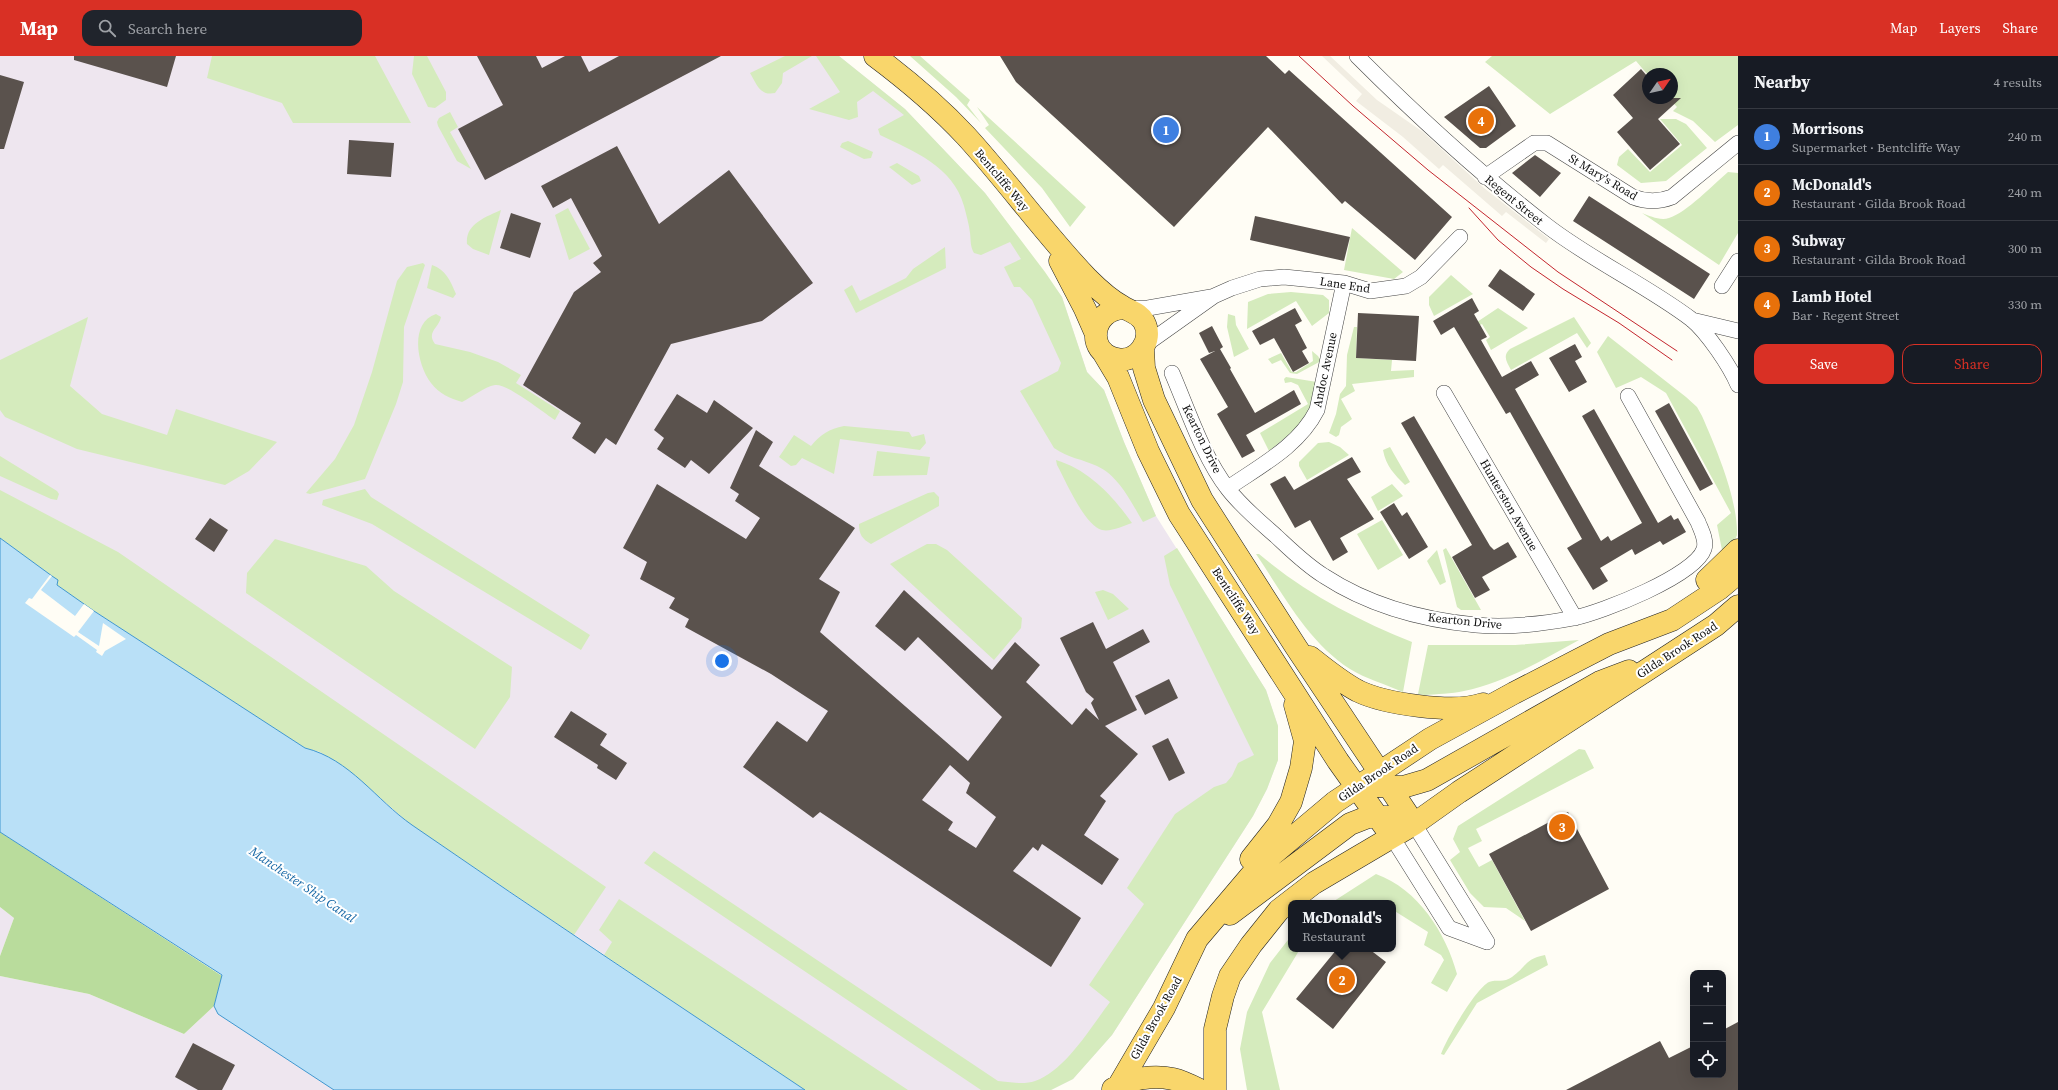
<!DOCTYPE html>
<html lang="en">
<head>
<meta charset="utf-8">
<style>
	body { margin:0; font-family:"Source Serif 4",serif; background:#20242c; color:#f1f3f6 }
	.controls { position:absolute; right:12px; bottom:12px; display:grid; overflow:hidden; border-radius:8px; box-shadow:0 4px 16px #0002 }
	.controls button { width:36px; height:36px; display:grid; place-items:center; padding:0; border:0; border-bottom:1px solid #363941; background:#171b24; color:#f1f3f6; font:20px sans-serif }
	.compass { position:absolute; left:1642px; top:12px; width:36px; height:36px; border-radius:50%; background:#171b24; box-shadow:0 4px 16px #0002; rotate:56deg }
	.you { position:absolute; left:722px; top:605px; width:14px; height:14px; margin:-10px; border:3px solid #fff; border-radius:50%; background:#1a73e8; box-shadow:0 0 0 6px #1a73e833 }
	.badge { display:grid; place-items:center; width:26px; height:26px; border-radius:50%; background:#d93025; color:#fff; font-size:13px; font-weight:700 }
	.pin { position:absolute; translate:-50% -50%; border:2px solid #fff; box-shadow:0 1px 4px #0006 }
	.popup { position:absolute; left:1288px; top:844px; width:108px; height:52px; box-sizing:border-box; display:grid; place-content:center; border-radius:8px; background:#171b24; filter:drop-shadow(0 1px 3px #0005); font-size:13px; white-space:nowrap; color:#9ea1a6 }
	.popup b { font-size:15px; color:#f1f3f6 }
	.popup::after { content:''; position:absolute; left:50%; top:100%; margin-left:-8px; border:8px solid transparent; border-top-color:#171b24 }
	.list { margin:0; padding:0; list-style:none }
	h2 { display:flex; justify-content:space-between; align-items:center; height:52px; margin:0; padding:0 16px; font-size:17px }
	h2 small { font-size:13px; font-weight:400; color:#9ea1a6 }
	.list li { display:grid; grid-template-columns:26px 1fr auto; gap:12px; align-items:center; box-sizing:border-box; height:56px; padding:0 16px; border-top:1px solid #363941 }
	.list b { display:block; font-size:15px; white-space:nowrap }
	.list p { margin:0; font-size:13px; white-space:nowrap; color:#9ea1a6 }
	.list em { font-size:13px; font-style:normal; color:#9ea1a6 }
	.actions { display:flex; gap:8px; padding:12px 16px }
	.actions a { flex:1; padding:9px 0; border:1px solid #d93025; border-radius:12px; text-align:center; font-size:14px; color:#d93025 }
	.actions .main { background:#d93025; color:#fff }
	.icon { flex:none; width:22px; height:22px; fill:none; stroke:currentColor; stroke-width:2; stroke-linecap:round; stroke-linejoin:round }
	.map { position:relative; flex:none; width:1738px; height:1034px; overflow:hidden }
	header { display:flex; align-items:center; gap:24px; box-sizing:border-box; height:56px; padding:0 20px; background:#d93025; color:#fff }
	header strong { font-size:19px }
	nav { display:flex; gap:22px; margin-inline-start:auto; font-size:14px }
	.search { width:280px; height:36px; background:#20242c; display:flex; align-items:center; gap:10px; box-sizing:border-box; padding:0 14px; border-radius:12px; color:#9ea1a6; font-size:15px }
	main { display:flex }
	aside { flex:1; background:#171b24 }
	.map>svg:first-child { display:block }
</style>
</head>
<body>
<header>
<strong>Map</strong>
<div class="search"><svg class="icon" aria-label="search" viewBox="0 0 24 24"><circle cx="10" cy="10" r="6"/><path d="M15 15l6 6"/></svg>Search here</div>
<nav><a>Map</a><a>Layers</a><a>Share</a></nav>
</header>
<main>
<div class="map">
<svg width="1738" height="1034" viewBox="0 0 1738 1034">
	<rect width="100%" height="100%" fill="#fffdf5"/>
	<!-- industrial -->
	<path fill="#eee6ef" d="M 0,0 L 839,0 L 905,53 L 985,137 L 1062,241 L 1087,316 L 1104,334 L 1124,386 L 1156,460 L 1266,634 L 1278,670 L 1278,704 L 1267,733 L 1253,760 L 1112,979 L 1073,1023 L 1051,1034 L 805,1034 L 410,768 L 347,713 L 84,548 L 50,519 L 0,482 Z
		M 0,851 L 14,862 L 0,900 Z
		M 0,920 L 89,938 L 184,978 L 214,950 L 218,958 L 334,1034 L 0,1034 Z"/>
	<!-- green -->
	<path fill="#d5ebbd" d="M 212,0 L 375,0 L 411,67 L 293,67 L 282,47 L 207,22 Z
		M 414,0 L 427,0 L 446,36 L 446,44 L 435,52 L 428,51 L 412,18 Z
		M 785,0 L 812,0 L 783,17 L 782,27 L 775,37 C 760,40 757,29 750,17 Z
		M 816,0 L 839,0 L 905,53 L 985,137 L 1045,216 L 1062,241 L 1087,316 L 1104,334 L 1124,386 L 1156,460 L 1143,466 C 1131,446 1119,420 1097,410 C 1082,403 1068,402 1054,392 L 1020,335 L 1058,315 L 1061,307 L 1032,244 L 1020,231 L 1014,231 L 1004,211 L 1021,203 L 1010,186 L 981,199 L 974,197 C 970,190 971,185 970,177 C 969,168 966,158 964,150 C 953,110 913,95 880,79 L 878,73 L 904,59 L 873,35 L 857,46 L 858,61 L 849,64 L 809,53 L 840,36 Z
		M 910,0 L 920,0 L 970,44 L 967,49 L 981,67 L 956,41 Z
		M 1492,0 L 1738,0 L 1738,69 L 1715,86 L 1693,65 L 1673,55 L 1677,51 L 1669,42 L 1672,42 L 1672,18 L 1648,19 L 1636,5 L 1550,58 L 1485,6 Z
		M 977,51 L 1086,151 L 1070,171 L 1042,132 L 985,72 L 989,69 Z
		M 450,56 L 458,71 L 450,76 L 471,113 L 457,105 L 438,70 L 437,66 L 439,62 Z
		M 1660,63 L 1676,63 L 1686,68 L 1707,92 L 1666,125 L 1641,127 L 1617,109 L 1619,101 L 1628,93 L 1650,116 L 1682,89 Z
		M 848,85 L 873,96 L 871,102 L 864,103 L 840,91 L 842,87 Z
		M 897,107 L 919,120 L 921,125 L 912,129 L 889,111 Z
		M 1728,116 L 1738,117 L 1738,177 L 1719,209 L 1642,157 C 1650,160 1660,165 1669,162 C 1686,157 1714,128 1728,116 Z
		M 568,152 L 590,193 L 569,204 L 555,159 Z
		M 501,154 L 489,199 L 473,193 L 467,188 C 465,168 486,161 501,154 Z
		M 1352,172 L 1403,216 L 1394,223 L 1344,214 Z
		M 945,191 L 946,212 L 856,257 L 844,234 L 852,229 L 860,245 L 906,222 L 913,213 Z
		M 423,207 L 425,209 L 404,271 L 403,326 L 396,348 L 365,423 L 310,438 L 306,437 L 335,403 L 354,369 L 372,316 L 397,225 L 407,211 Z
		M 432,209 C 446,214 450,224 456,238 L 453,242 L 427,232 Z
		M 1451,219 L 1473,238 L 1434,260 L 1429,249 L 1429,241 Z
		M 1291,236 L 1323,239 L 1329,244 L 1329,257 L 1312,270 L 1296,245 L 1247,273 L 1248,246 L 1268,238 Z
		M 1498,252 L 1528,272 L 1491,294 L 1486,284 L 1490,281 L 1482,268 L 1478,270 L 1477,266 Z
		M 436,258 L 441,261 C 439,272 426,276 435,288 L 470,296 L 498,306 L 521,319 L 516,327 L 560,355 L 555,364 C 544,357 507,327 495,329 C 484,331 472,341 462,346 C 450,342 439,338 431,327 C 417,309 409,267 436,258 Z
		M 1228,258 L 1235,260 L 1236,269 L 1249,293 L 1234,301 L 1227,271 Z
		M 88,261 L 70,330 L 102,358 L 167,379 L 176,353 L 277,386 L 249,415 L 225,429 L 77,393 L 5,361 L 0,354 L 0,304 Z
		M 1574,261 L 1591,287 L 1587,292 L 1577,277 L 1511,314 C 1507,306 1502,300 1510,293 Z
		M 1354,271 L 1357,271 L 1356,302 L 1392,304 L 1391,315 L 1414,314 L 1414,321 L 1352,328 L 1355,335 L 1341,343 L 1352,363 L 1341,371 L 1339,379 L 1336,381 L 1329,377 L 1336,358 L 1340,338 L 1346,330 L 1347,299 Z
		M 1608,280 L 1686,341 L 1697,351 L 1702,360 C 1716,392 1738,443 1737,479 C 1734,487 1728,493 1723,499 L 1717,469 L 1731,457 L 1666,337 L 1641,321 L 1616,332 L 1597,296 Z
		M 1312,295 L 1318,300 L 1321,305 L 1297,318 L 1290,317 L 1281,304 L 1272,308 L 1268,303 L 1281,297 L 1292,316 L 1296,316 L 1313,305 Z
		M 1286,321 L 1317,326 L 1313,349 L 1298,371 L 1269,395 L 1260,377 L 1308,348 L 1298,329 L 1291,326 L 1285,327 L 1284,323 Z
		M 844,370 L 909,376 L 912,381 L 924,378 L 926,387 L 920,394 L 840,383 L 834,418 L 802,402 L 796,409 L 791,410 L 779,401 L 794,379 L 811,390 C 821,378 829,373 844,370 Z
		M 1329,386 L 1340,391 L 1349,399 L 1307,424 L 1299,410 L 1299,406 L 1318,387 Z
		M 1390,391 L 1410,426 L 1405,429 C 1394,418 1386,410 1383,394 Z
		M 877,395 L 930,401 L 927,419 L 873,420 Z
		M 0,400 L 57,435 L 59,438 L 57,444 L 51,443 L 0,420 Z
		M 1056,404 C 1089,414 1113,440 1132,467 C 1123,470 1111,476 1102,474 C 1084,469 1066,425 1057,409 Z
		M 1392,428 L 1403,440 L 1378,455 L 1371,441 Z
		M 365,433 L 371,441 L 590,579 L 581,594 L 372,468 L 322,449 L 323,444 Z
		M 0,434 L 118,496 L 606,831 L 574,879 L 410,768 L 347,713 L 320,696 L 305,692 L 94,555 L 57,529 L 52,520 L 0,482 Z
		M 934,436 L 939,441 L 939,450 L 871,488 C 862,483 859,478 859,468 L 928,437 Z
		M 1382,464 L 1403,499 L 1378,514 L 1357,478 Z
		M 275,483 L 366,510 L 394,535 L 512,611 L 510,641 L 475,693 L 246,537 L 247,517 Z
		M 927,488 L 936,488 L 947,494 L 1022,562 L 1021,572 L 994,604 L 890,508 Z
		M 1177,492 L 1266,634 L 1278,670 L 1278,704 L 1267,733 L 1253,760 L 1112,979 L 1073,1023 L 1051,1034 L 981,1034 L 644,807 L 654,795 L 998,1025 C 1009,1026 1024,1029 1035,1025 C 1065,1015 1091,971 1110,946 L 1089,929 L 1144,848 L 1127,832 L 1175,758 L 1214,731 L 1226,727 L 1232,720 L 1238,707 L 1254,699 L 1170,529 L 1164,500 Z
		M 1446,492 L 1481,554 L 1461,554 L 1457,551 L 1443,494 Z
		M 1437,494 L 1446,526 L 1440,529 L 1427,505 Z
		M 1256,498 L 1259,498 C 1305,537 1357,564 1412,586 L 1403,636 C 1385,628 1366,623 1350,613 C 1308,586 1283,538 1256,498 Z
		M 1103,534 L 1113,538 L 1129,553 L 1108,564 L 1095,536 Z
		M 1579,584 C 1542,604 1505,627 1464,635 C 1451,638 1437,638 1424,639 L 1418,638 L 1428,589 L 1515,589 Z
		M 1579,693 L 1585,694 L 1594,712 L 1476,773 L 1482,785 L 1468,792 L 1479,811 L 1492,804 L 1525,865 L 1506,852 L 1484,851 L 1470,837 L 1450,804 L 1460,796 L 1453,783 L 1458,770 Z
		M 1376,818 C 1418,833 1446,877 1457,918 L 1447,936 L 1431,927 L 1444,904 L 1441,899 L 1424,889 L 1428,876 L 1393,854 L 1393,847 L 1331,847 Z
		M 619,843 L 908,1034 L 805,1034 L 604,899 L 612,886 L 599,874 Z
		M 1291,880 L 1291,893 L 1300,893 L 1262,956 L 1280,1034 L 1247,1034 L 1240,993 L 1247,956 L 1270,907 Z
		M 1545,899 L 1548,909 L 1477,947 L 1444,999 L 1441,998 C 1446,984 1475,933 1489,926 C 1496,923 1504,927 1512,921 C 1527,910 1525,903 1545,899 Z"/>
	<!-- forest -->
	<path fill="#b9dc9c" d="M 0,776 L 222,920 L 214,950 L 184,978 L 89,938 L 0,920 L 0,900 L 14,862 L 0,851 Z"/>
	<!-- plaza -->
	<path fill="#f1ede2" d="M 1322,0 L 1330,0 L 1377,44 L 1423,76 L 1484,132 L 1549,183 L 1546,187 L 1506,156 L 1502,160 L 1443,109 L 1439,113 L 1403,81 L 1356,45 L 1362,38 Z"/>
	<!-- water -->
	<path fill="#b9e0f7" stroke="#3f96cf" d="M 0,482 L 52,520 L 58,524 L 57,529 L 94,555 L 305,692 C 350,703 376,744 412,769 C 542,859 674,946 805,1034 L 334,1034 L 218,958 L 214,950 L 222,919 L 0,776 Z"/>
	<!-- pier -->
	<path fill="#fffdf5" d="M 50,519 L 52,520 L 41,534 L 75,560 L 84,548 L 94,555 L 78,576 L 99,590 L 103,567 L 126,583 L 105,595 L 102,600 L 96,596 L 97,594 L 76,579 L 74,581 L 25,547 L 29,542 L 32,543 Z"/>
	<!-- building -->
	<path fill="#5a524d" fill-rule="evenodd" d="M 74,0 L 176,0 L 167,31 L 74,4 Z
		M 477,0 L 536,0 L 542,12 L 565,0 L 581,0 L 589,16 L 619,0 L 721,0 L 485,124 L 458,73 L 503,49 Z
		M 1000,0 L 1266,0 L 1285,18 L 1289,14 L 1452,161 L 1415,204 L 1345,145 L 1342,148 L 1268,71 L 1174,171 L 1016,26 Z
		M 1641,13 L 1648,21 L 1648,42 L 1681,42 L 1658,63 L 1680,88 L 1650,114 L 1617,76 L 1633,62 L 1613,39 Z
		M 0,19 L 24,26 L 4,93 L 0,93 Z
		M 1489,30 L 1516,70 L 1486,92 L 1480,92 L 1444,61 Z
		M 349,84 L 394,87 L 391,121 L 347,118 Z
		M 617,90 L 659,168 L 729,114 L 813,227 L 762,265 L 671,288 L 616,389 L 606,382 L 595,398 L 572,382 L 581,367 L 523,329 L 574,236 L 601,216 L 593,207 L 602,200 L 571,142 L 553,152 L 541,130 Z
		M 1535,99 L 1561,117 L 1540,141 L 1512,117 Z
		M 1589,140 L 1710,218 L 1694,243 L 1573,165 Z
		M 511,157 L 541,167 L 530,202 L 500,192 Z
		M 1255,160 L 1350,181 L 1344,205 L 1250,184 Z
		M 1500,213 L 1535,238 L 1523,255 L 1488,230 Z
		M 1472,242 L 1479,255 L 1474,258 L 1487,281 L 1481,284 L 1502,321 L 1531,305 L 1539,319 L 1515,333 L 1601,485 L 1608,480 L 1611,485 L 1642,467 L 1582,360 L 1594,353 L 1658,467 L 1671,459 L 1674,464 L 1678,462 L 1686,476 L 1663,489 L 1660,485 L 1635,499 L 1632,493 L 1600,512 L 1608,525 L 1593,534 L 1567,492 L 1582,483 L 1510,356 L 1506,358 L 1454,271 L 1441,279 L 1433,265 Z
		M 1295,252 L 1302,265 L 1295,269 L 1307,292 L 1302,295 L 1309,307 L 1293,316 L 1274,282 L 1260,289 L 1252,275 Z
		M 1358,257 L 1419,260 L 1416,305 L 1356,302 Z
		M 1212,270 L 1223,291 L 1220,293 L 1231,312 L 1230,313 L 1255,357 L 1294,334 L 1301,348 L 1246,379 L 1255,395 L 1242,402 L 1217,358 L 1228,351 L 1200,303 L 1215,295 L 1209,297 L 1199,277 Z
		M 1575,288 L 1582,301 L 1575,305 L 1587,326 L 1569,336 L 1549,302 Z
		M 677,338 L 707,357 L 714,344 L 753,372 L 709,418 L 691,404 L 685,412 L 657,393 L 664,382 L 654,374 Z
		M 1669,347 L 1713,428 L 1700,435 L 1655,355 Z
		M 1414,360 L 1490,490 L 1494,494 L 1508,486 L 1517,501 L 1482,521 L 1490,534 L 1475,542 L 1452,501 L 1472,489 L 1401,367 Z
		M 756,374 L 773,386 L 759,410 L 855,472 L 819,523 L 840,536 L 820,576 L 968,705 L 1002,661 L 918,581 L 905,595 L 875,570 L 904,534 L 992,614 L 1015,586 L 1040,609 L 1026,626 L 1072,669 L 1086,652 L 1099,664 L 1091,647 L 1094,643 L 1086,636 L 1060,582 L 1093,566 L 1106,593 L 1143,573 L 1150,586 L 1113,606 L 1137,654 L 1105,670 L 1138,698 L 1100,740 L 1106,745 L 1084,779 L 1119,803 L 1102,829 L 1042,788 L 1038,795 L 1033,791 L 1013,815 L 1081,862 L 1051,911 L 820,756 L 813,762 L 743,711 L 777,665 L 807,686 L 828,655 L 771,618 L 685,571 L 689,563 L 669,552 L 675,542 L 640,523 L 647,506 L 623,492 L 657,428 L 746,483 L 760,462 L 735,445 L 739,438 L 730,432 ZM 950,709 L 970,727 L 966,737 L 996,761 L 976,792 L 948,774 L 953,766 L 922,744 Z
		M 1352,401 L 1361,416 L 1347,423 L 1374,463 L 1340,482 L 1348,496 L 1333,505 L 1310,464 L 1295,472 L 1270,428 L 1285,420 L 1294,434 Z
		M 1394,447 L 1402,460 L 1407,456 L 1428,491 L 1409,503 L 1380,456 Z
		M 210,462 L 228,474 L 214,496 L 195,483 Z
		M 1169,623 L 1178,642 L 1145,659 L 1135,640 Z
		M 571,655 L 607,678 L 600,689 L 627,707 L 616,724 L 597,712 L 598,709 L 554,681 Z
		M 1168,682 L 1185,717 L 1169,725 L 1152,690 Z
		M 1568,756 L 1609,833 L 1531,875 L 1489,798 Z
		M 1337,893 L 1369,893 L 1386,906 L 1333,973 L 1296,943 Z
		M 1738,966 L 1738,1034 L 1566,1034 L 1660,985 L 1669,1002 L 1693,990 L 1693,1019 L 1723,1019 L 1723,974 Z
		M 193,987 L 235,1009 L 222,1034 L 198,1034 L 175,1021 Z"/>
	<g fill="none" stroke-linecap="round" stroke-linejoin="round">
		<defs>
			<path id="minor" d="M 1357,0 C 1417,60 1479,117 1546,169 C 1591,204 1646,229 1691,263 C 1707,276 1730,310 1738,329
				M 1485,121 L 1534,87 L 1547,87 L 1633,141 C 1646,146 1659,146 1672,141 L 1738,87
				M 1722,230 L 1738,205
				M 1127,253 L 1148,252 L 1211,241
				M 1692,264 L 1738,275
				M 1145,289 L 1214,240 L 1232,232 L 1260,223 L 1284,221 L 1344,227 L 1370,235 L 1406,230 L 1421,221 L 1460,181
				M 1172,317 C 1188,354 1203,401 1228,433 C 1242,451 1259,465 1276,480 C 1291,494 1306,509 1324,520 C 1370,550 1423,564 1476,569 C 1508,572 1542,568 1574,562 C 1602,556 1695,520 1704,493 C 1707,484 1701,474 1698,466 L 1628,340
				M 1444,337 L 1575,562
				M 1228,432 C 1260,410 1299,390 1317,354 L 1344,227
				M 1414,768 L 1487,886
				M 1392,781 L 1449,872 L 1487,886"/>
			<path id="primary" d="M 875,0 C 907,24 939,51 966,80 C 1008,126 1044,177 1088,223 C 1098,233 1110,244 1123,251 C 1131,256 1139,257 1144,266 C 1154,285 1137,307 1117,303 C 1085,297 1091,253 1124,252
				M 1060,205 L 1085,253 L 1096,278
				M 1143,293 L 1144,312 L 1154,344 L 1202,444 L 1296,591 L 1414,768
				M 1103,296 L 1118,321 L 1148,395 L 1179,458 L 1338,705 L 1392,781
				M 1707,524 L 1738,494
				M 1310,601 C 1325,613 1341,626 1358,635 C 1385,648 1454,658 1483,648
				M 1378,730 L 1403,731 L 1427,724 L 1600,626 L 1629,615
				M 1251,803 L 1278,769 L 1291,746 L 1301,712 L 1305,685 L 1295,649
				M 1230,858 L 1350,768 L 1368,761 L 1392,761
				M 1119,1029 L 1164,952 L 1197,883 L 1259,810 L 1335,746 L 1430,683 L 1514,637 L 1609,588 L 1672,564 L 1719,533 L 1738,517
				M 1113,1033 C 1129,1022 1154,1019 1173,1023 C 1182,1025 1192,1030 1200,1034
				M 1215,1034 L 1215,973 L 1223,940 L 1230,920 L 1251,889 L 1279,854 L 1314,827 L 1414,768 L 1459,736 L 1716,569 L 1738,550"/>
		</defs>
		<!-- minor casing -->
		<use href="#minor" stroke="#444" stroke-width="16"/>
		<!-- primary casing -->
		<use href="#primary" stroke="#222" stroke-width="23"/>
		<!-- minor -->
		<use href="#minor" stroke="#fff" stroke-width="15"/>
		<!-- primary -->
		<use href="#primary" stroke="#f9d66b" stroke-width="22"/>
		<!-- tram -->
		<path stroke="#c4262e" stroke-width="1" d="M 1299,0 L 1353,50 L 1428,114 L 1558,216 L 1677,295
			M 1469,152 L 1498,184 L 1531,211 L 1563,233 L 1619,267 L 1672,304"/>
	</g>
	<g text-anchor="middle" stroke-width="4" stroke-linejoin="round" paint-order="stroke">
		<!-- street labels -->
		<g font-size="12" fill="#111" stroke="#fff">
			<text transform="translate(1603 121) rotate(31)" y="4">St Mary's Road</text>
			<text transform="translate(1002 124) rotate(50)" y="4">Bentcliffe Way</text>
			<text transform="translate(1514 144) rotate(39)" y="4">Regent Street</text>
			<text transform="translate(1345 229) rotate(9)" y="4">Lane End</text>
			<text transform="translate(1325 314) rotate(-78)" y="4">Andoc Avenue</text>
			<text transform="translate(1202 383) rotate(64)" y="4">Kearton Drive</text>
			<text transform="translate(1509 449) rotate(60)" y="4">Hunterston Avenue</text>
			<text transform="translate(1236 545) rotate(57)" y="4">Bentcliffe Way</text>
			<text transform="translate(1465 565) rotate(6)" y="4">Kearton Drive</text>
			<text transform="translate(1677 594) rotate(-33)" y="4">Gilda Brook Road</text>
			<text transform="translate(1378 717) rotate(-34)" y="4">Gilda Brook Road</text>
			<text transform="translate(1156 962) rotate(-61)" y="4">Gilda Brook Road</text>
		</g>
		<!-- water labels -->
		<g font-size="13" font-style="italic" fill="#1768a6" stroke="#fff">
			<text transform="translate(303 828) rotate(34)" y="5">Manchester Ship Canal</text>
		</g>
	</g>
</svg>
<div class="controls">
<button>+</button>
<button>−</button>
<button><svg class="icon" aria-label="locate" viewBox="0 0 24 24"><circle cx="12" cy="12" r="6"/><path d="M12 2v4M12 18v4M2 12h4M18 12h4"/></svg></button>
</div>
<svg class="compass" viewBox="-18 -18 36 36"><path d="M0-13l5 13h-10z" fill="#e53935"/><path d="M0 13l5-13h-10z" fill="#9ea1a6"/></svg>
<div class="you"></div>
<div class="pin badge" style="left:1166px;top:74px;background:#3f7fe0">1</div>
<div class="pin badge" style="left:1342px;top:924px;background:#e8710a">2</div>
<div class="popup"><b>McDonald's</b>Restaurant</div>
<div class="pin badge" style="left:1562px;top:771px;background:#e8710a">3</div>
<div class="pin badge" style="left:1481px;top:65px;background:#e8710a">4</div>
</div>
<aside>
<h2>Nearby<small>4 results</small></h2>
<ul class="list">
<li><span class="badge" style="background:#3f7fe0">1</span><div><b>Morrisons</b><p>Supermarket · Bentcliffe Way</p></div><em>240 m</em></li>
<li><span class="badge" style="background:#e8710a">2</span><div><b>McDonald's</b><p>Restaurant · Gilda Brook Road</p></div><em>240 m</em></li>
<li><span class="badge" style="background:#e8710a">3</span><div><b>Subway</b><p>Restaurant · Gilda Brook Road</p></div><em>300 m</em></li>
<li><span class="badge" style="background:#e8710a">4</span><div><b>Lamb Hotel</b><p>Bar · Regent Street</p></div><em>330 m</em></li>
</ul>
<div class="actions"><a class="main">Save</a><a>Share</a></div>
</aside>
</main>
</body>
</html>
